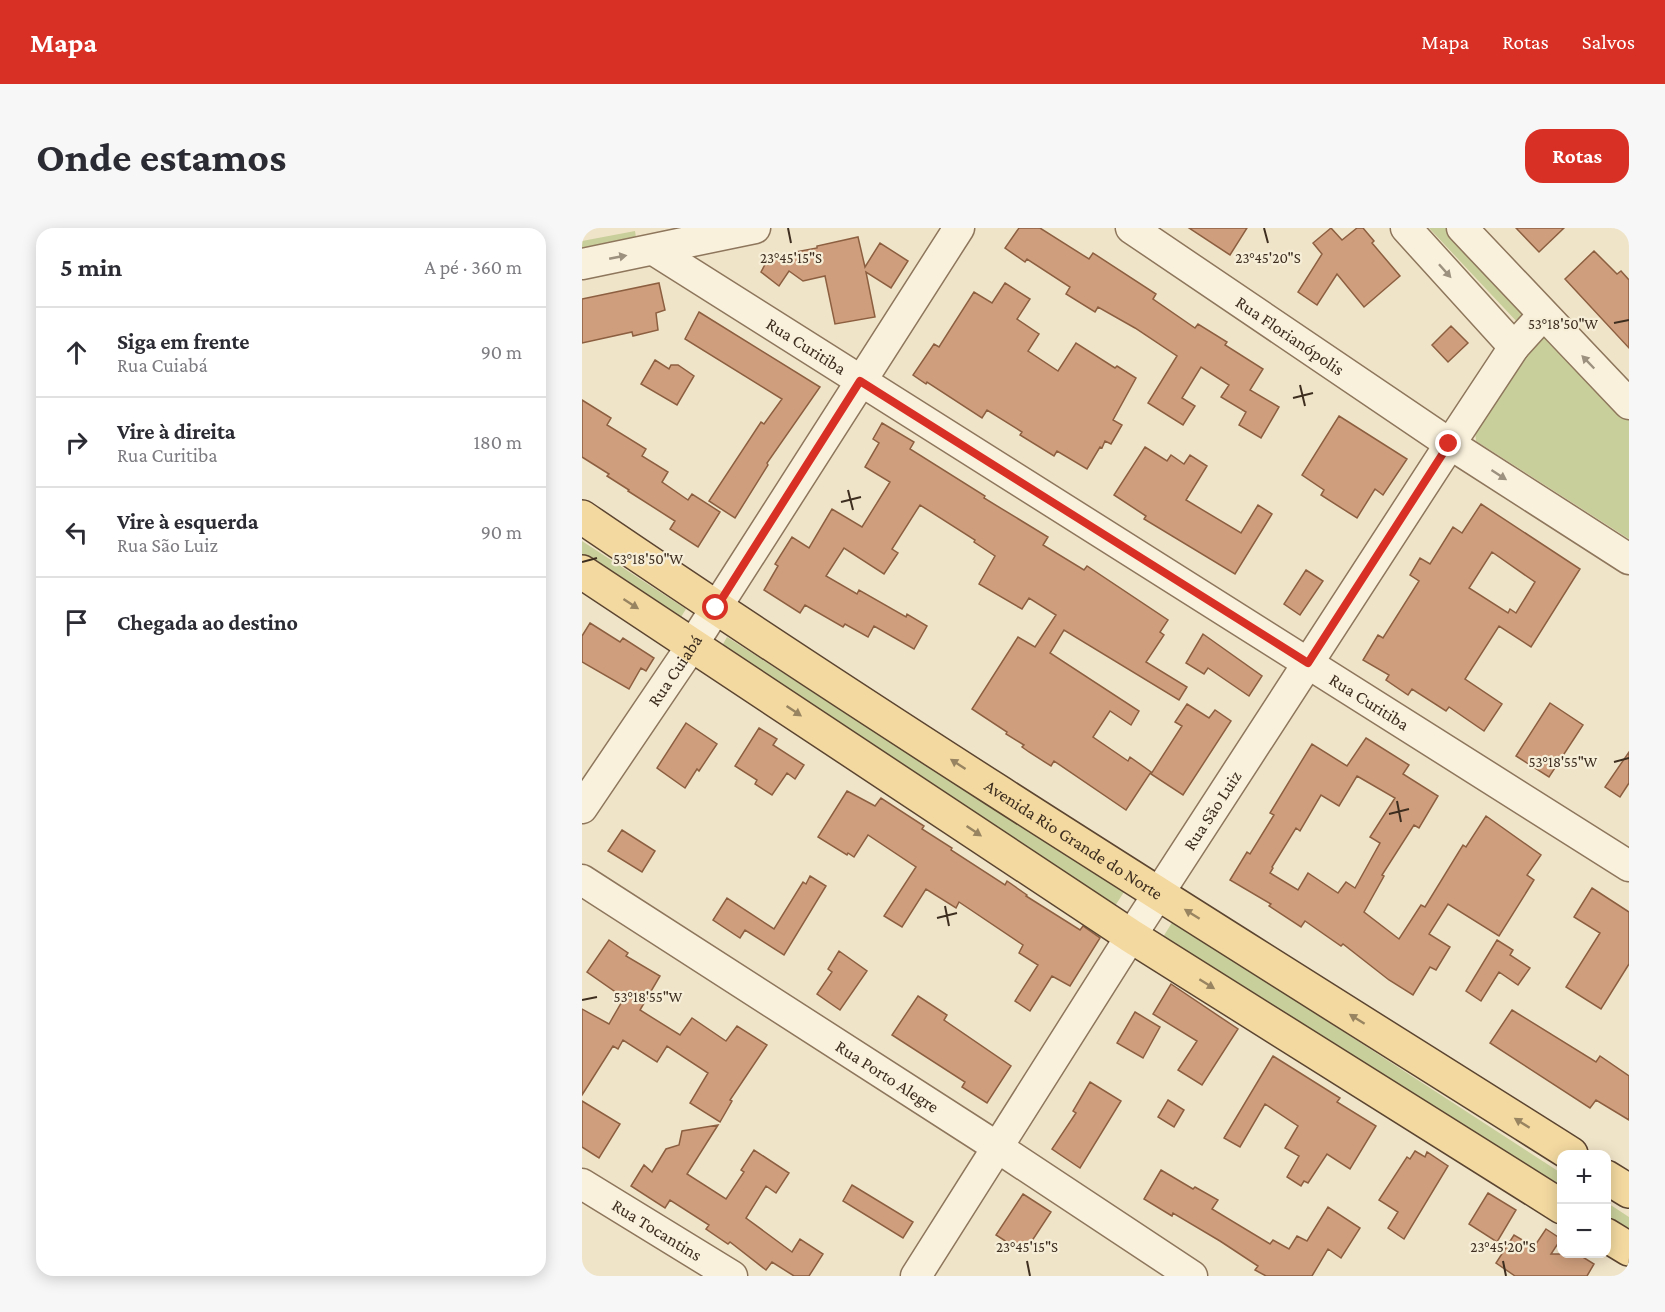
<!DOCTYPE html>
<html lang="pt">
<head>
<meta charset="utf-8">
<style>
	body { margin:0; font-family:"Crimson Pro",serif; background:#f7f7f7; color:#2b2b33 }
	.controls { position:absolute; right:18px; bottom:18px; display:grid; overflow:hidden; border-radius:12px; box-shadow:0 3px 15px #0003 }
	.controls button { width:54px; height:54px; display:grid; place-items:center; padding:0; border:0; border-bottom:2px solid #e1e1e2; background:#fff; color:#2b2b33; font:30px sans-serif }
	.stop { position:absolute; width:18px; height:18px; margin:-14px; border:4px solid #d93025; border-radius:50%; background:#fff }
	.stop.end { background:#d93025; border-color:#fff; box-shadow:0 2px 6px #0008 }
	.list { margin:0; padding:0; list-style:none }
	h2 { display:flex; justify-content:space-between; align-items:center; height:78px; margin:0; padding:0 24px; font-size:26px }
	h2 small { font-size:20px; font-weight:400; color:#7c7c81 }
	.list li { display:grid; grid-template-columns:39px 1fr auto; gap:18px; align-items:center; box-sizing:border-box; height:90px; padding:0 24px; border-top:2px solid #e1e1e2 }
	.list b { display:block; font-size:22px; white-space:nowrap }
	.list p { margin:0; font-size:20px; white-space:nowrap; color:#7c7c81 }
	.list em { font-size:20px; font-style:normal; color:#7c7c81 }
	.icon { flex:none; width:33px; height:33px; fill:none; stroke:currentColor; stroke-width:2; stroke-linecap:round; stroke-linejoin:round }
	.map { position:relative; flex:none; width:1047px; height:1048px; overflow:hidden; border-radius:18px }
	header { display:flex; align-items:center; gap:36px; box-sizing:border-box; height:84px; padding:0 30px; background:#d93025; color:#fff }
	header strong { font-size:28px }
	nav { display:flex; gap:33px; margin-inline-start:auto; font-size:21px }
	.intro { display:flex; align-items:center; justify-content:space-between; box-sizing:border-box; height:144px; padding:0 36px }
	h1 { margin:0; font-size:42px }
	.button { padding:15px 27px; border-radius:18px; background:#d93025; color:#fff; font-size:21px; font-weight:700 }
	main { display:flex; gap:36px; padding:0 36px }
	aside { flex:1; background:#fff; border-radius:18px; box-shadow:0 3px 15px #0003 }
	.map>svg:first-child { display:block }
</style>
</head>
<body>
<header>
<strong>Mapa</strong>
<nav><a>Mapa</a><a>Rotas</a><a>Salvos</a></nav>
</header>
<div class="intro"><h1>Onde estamos</h1><a class="button">Rotas</a></div>
<main>
<aside>
<h2>5 min<small>A pé · 360 m</small></h2>
<ul class="list">
<li><svg class="icon" aria-label="ahead" viewBox="0 0 24 24"><path d="M12 20V5M6 11l6-6 6 6"/></svg><div><b>Siga em frente</b><p>Rua Cuiabá</p></div><em>90 m</em></li>
<li><svg class="icon" aria-label="right" viewBox="0 0 24 24"><path d="M7 20v-9h11M14 6l5 5-5 5"/></svg><div><b>Vire à direita</b><p>Rua Curitiba</p></div><em>180 m</em></li>
<li><svg class="icon" aria-label="left" viewBox="0 0 24 24"><path d="M17 20v-9H6M10 6l-5 5 5 5"/></svg><div><b>Vire à esquerda</b><p>Rua São Luiz</p></div><em>90 m</em></li>
<li><svg class="icon" aria-label="arrive" viewBox="0 0 24 24"><path d="M6 21V4h12l-3 4 3 4H6"/></svg><div><b>Chegada ao destino</b></div></li>
</ul>
</aside>
<div class="map">
<svg width="1047" height="1048" viewBox="0 0 1047 1048">
	<rect width="100%" height="100%" fill="#f0e4c8"/>
	<!-- green -->
	<path fill="#c9cf9b" d="M 847,0 L 867,0 L 944,88 L 936,95 Z
		M 53,3 L 55,15 L 0,25 L 0,13 Z
		M 959,108 L 967,108 L 1047,188 L 1047,311 L 894,213 L 893,203 L 952,113 Z
		M 0,313 L 104,381 L 96,394 L 0,330 Z
		M 145,409 L 542,664 L 533,678 L 137,423 Z
		M 591,693 L 979,945 L 979,967 L 581,709 Z
		M 1024,974 L 1047,989 L 1047,1011 L 1025,996 Z"/>
	<!-- building -->
	<path fill="#cf9f7d" stroke="#8d5f41" stroke-width="1.5" fill-rule="evenodd" d="M 437,0 L 458,0 L 507,31 L 511,25 L 574,66 L 571,71 L 613,100 L 616,96 L 645,114 L 643,117 L 681,141 L 668,162 L 697,179 L 679,210 L 657,197 L 664,184 L 639,169 L 647,157 L 619,139 L 600,170 L 613,178 L 601,197 L 566,175 L 595,128 L 553,100 L 516,79 L 513,84 L 484,66 L 488,59 L 445,31 L 443,34 L 423,20 Z
		M 607,0 L 665,0 L 648,27 Z
		M 749,0 L 760,12 L 775,0 L 781,0 L 792,13 L 790,15 L 818,48 L 782,79 L 755,46 L 735,77 L 716,64 L 740,26 L 731,15 Z
		M 934,0 L 982,0 L 957,24 Z
		M 276,9 L 283,39 L 298,15 L 326,33 L 309,60 L 284,44 L 293,89 L 253,96 L 243,48 L 221,53 L 207,43 L 197,58 L 179,44 L 187,29 L 235,20 L 235,18 Z
		M 1012,23 L 1035,46 L 1039,43 L 1047,52 L 1047,120 L 983,51 Z
		M 77,55 L 83,82 L 74,85 L 76,102 L 51,108 L 50,104 L 0,115 L 0,71 Z
		M 423,55 L 448,71 L 435,91 L 457,106 L 446,123 L 476,143 L 494,115 L 533,140 L 535,138 L 554,150 L 531,192 L 540,197 L 529,216 L 523,213 L 520,220 L 518,219 L 505,241 L 475,223 L 472,228 L 438,207 L 440,204 L 405,182 L 400,190 L 345,154 L 344,156 L 331,147 L 352,116 L 357,119 L 392,64 L 410,75 Z
		M 117,84 L 238,159 L 185,235 L 186,237 L 153,290 L 127,273 L 179,194 L 182,196 L 200,171 L 103,111 Z
		M 869,98 L 886,115 L 866,134 L 850,117 Z
		M 73,132 L 87,141 L 89,137 L 96,137 L 112,148 L 95,177 L 59,156 Z
		M 0,172 L 29,190 L 25,197 L 64,221 L 60,228 L 86,244 L 80,254 L 106,272 L 110,266 L 138,284 L 116,319 L 88,301 L 93,293 L 46,263 L 47,262 L 25,248 L 27,246 L 0,229 Z
		M 757,188 L 825,231 L 801,267 L 793,261 L 775,290 L 739,267 L 742,262 L 720,247 Z
		M 300,195 L 332,214 L 328,221 L 403,268 L 402,270 L 466,309 L 461,317 L 502,342 L 505,338 L 586,392 L 578,404 L 582,407 L 564,434 L 605,459 L 597,472 L 482,402 L 468,425 L 557,483 L 549,497 L 528,483 L 511,509 L 546,533 L 548,529 L 569,544 L 544,582 L 472,533 L 469,538 L 447,524 L 440,519 L 442,517 L 424,506 L 425,504 L 390,481 L 436,409 L 453,419 L 474,387 L 447,370 L 440,381 L 397,356 L 413,328 L 392,314 L 393,312 L 338,277 L 310,321 L 316,325 L 302,346 L 262,320 L 244,348 L 275,366 L 277,362 L 324,389 L 325,386 L 345,398 L 332,421 L 292,398 L 286,409 L 263,396 L 261,399 L 223,377 L 218,385 L 182,362 L 196,338 L 193,336 L 210,309 L 227,320 L 250,281 L 280,299 L 308,254 L 283,239 L 297,215 L 291,211 Z
		M 563,219 L 585,233 L 589,227 L 602,236 L 608,227 L 625,238 L 604,272 L 659,305 L 676,277 L 690,286 L 653,346 L 562,291 L 564,288 L 532,267 Z
		M 899,276 L 998,341 L 949,419 L 917,398 L 883,451 L 920,476 L 902,503 L 867,479 L 864,483 L 830,461 L 826,467 L 804,452 L 807,447 L 781,432 L 796,407 L 801,410 L 837,353 L 828,347 L 838,330 L 848,336 L 871,299 L 880,305 ZM 910,324 L 953,354 L 934,385 L 928,381 L 926,385 L 887,360 Z
		M 724,342 L 741,353 L 718,387 L 702,376 Z
		M 8,395 L 38,414 L 41,410 L 72,430 L 64,443 L 59,440 L 47,461 L 0,434 L 0,408 Z
		M 621,406 L 680,448 L 667,468 L 626,440 L 622,446 L 604,435 Z
		M 968,475 L 1001,497 L 967,549 L 934,528 Z
		M 605,476 L 627,490 L 633,482 L 649,493 L 601,567 L 569,546 L 600,498 L 593,494 Z
		M 104,495 L 135,516 L 117,543 L 115,541 L 103,560 L 75,540 Z
		M 177,500 L 195,511 L 191,517 L 222,537 L 213,551 L 205,545 L 190,567 L 173,556 L 175,552 L 153,538 Z
		M 784,510 L 827,537 L 821,546 L 856,568 L 837,600 L 832,597 L 800,647 L 802,648 L 782,684 L 817,711 L 839,677 L 843,679 L 881,617 L 884,619 L 904,588 L 959,627 L 945,647 L 952,652 L 917,708 L 866,676 L 847,706 L 868,719 L 854,742 L 848,739 L 831,767 L 807,752 L 761,716 L 759,718 L 723,693 L 719,699 L 687,678 L 689,676 L 648,652 L 665,624 L 668,626 L 692,587 L 688,585 L 730,516 L 765,538 ZM 775,548 L 813,570 L 788,609 L 798,615 L 773,660 L 764,654 L 756,665 L 726,645 L 716,662 L 688,645 L 691,640 L 690,639 L 714,600 L 718,603 L 739,567 L 757,578 Z
		M 1047,524 L 1047,555 L 1038,569 L 1023,559 Z
		M 265,563 L 293,578 L 299,570 L 342,598 L 340,601 L 370,620 L 369,622 L 423,657 L 425,653 L 445,667 L 444,668 L 498,702 L 501,698 L 518,710 L 488,758 L 470,748 L 448,783 L 433,773 L 456,737 L 437,725 L 441,717 L 377,674 L 374,680 L 344,661 L 320,699 L 302,688 L 334,639 L 286,607 L 272,629 L 266,625 L 265,627 L 236,609 Z
		M 40,602 L 73,623 L 60,644 L 26,623 Z
		M 228,648 L 244,658 L 202,727 L 163,702 L 158,710 L 131,692 L 145,670 L 192,701 L 221,654 L 224,656 Z
		M 1010,660 L 1047,684 L 1047,736 L 1019,781 L 984,759 L 1018,705 L 992,689 Z
		M 27,712 L 46,725 L 44,728 L 78,748 L 58,782 L 98,807 L 110,790 L 144,813 L 155,798 L 185,817 L 148,872 L 150,873 L 138,894 L 108,875 L 126,845 L 85,818 L 75,834 L 41,812 L 36,821 L 31,818 L 0,867 L 0,781 L 27,796 L 42,770 L 5,744 Z
		M 915,712 L 931,722 L 928,727 L 948,740 L 936,757 L 917,744 L 899,773 L 884,763 Z
		M 257,723 L 285,743 L 258,782 L 235,766 L 250,744 L 246,741 Z
		M 589,756 L 656,801 L 620,857 L 596,842 L 615,813 L 571,786 Z
		M 336,768 L 365,787 L 362,792 L 429,838 L 405,875 L 380,859 L 383,854 L 310,807 Z
		M 930,782 L 1014,834 L 1018,828 L 1047,848 L 1047,892 L 1014,872 L 1008,880 L 908,815 Z
		M 553,784 L 578,799 L 561,830 L 535,815 Z
		M 691,828 L 758,870 L 755,874 L 794,898 L 768,941 L 745,926 L 726,955 L 722,953 L 719,958 L 705,949 L 717,928 L 703,920 L 716,898 L 683,876 L 658,919 L 642,910 Z
		M 508,854 L 539,873 L 498,940 L 470,921 L 494,885 L 491,883 Z
		M 586,872 L 602,882 L 592,899 L 576,889 Z
		M 0,873 L 38,896 L 17,930 L 0,919 Z
		M 136,897 L 105,946 L 144,971 L 162,944 L 159,942 L 172,922 L 207,945 L 194,965 L 184,958 L 164,990 L 210,1024 L 218,1011 L 241,1026 L 227,1048 L 212,1048 L 190,1034 L 184,1042 L 148,1014 L 146,1016 L 124,1001 L 127,997 L 88,972 L 83,980 L 49,958 L 62,937 L 70,944 L 84,921 L 97,917 L 100,903 Z
		M 833,923 L 843,929 L 845,924 L 866,938 L 822,1011 L 806,1000 L 816,984 L 797,972 L 825,929 L 828,931 Z
		M 579,942 L 611,961 L 613,959 L 636,972 L 630,981 L 688,1016 L 691,1012 L 707,1021 L 715,1008 L 725,1013 L 746,979 L 778,1000 L 759,1030 L 746,1021 L 730,1048 L 684,1048 L 673,1042 L 676,1038 L 638,1013 L 591,985 L 590,988 L 562,971 Z
		M 270,957 L 331,994 L 321,1010 L 261,973 Z
		M 906,965 L 934,982 L 915,1014 L 887,996 Z
		M 441,966 L 469,984 L 442,1025 L 414,1007 Z
		M 964,1001 L 979,1011 L 969,1026 L 996,1026 L 1012,1036 L 1005,1048 L 933,1048 L 914,1035 L 932,1007 L 952,1019 Z"/>
	<g fill="none" stroke-linecap="round" stroke-linejoin="round">
		<defs>
			<g id="minor">
				<path id="s1" d="M 549,0 L 868,216 L 1047,331"/>
				<path d="M 824,0 L 932,119"/>
				<path d="M 880,0 L 1047,176"/>
				<path id="s2" d="M 72,22 L 1047,638"/>
				<path d="M 0,36 L 173,0"/>
				<path id="s3" d="M 0,580 L 111,416 L 377,0"/>
				<path id="s4" d="M 0,652 L 415,919 L 610,1048"/>
				<path id="s5" d="M 0,956 L 150,1048"/>
				<path id="s6" d="M 334,1048 L 549,708 L 868,216 L 932,119 L 961,87"/>
			</g>
			<g id="major">
				<path id="s7" d="M 0,289 C 324,510 658,717 989,926"/>
				<path d="M 0,344 L 549,708 L 980,979"/>
				<path d="M 1024,949 L 1047,963"/>
				<path d="M 1024,1007 L 1047,1021"/>
			</g>
		</defs>
		<!-- minor casing -->
		<use href="#minor" stroke="#8d765c" stroke-width="33"/>
		<!-- major casing -->
		<use href="#major" stroke="#5b4430" stroke-width="36"/>
		<!-- minor -->
		<use href="#minor" stroke="#faf1dc" stroke-width="30"/>
		<!-- major -->
		<use href="#major" stroke="#f3d9a0" stroke-width="33"/>
	</g>
	<!-- one-way arrows -->
	<defs><path id="oneway-solid" d="M-6-.8H1V-3.2L6.5 0L1 3.2V.8H-6Z" transform="scale(1.5)"/></defs>
	<g fill="#9c907e">
		<use href="#oneway-solid" transform="translate(36 29) rotate(-11)"/>
		<use href="#oneway-solid" transform="translate(863 43) rotate(48)"/>
		<use href="#oneway-solid" transform="translate(1006 134) rotate(-134)"/>
		<use href="#oneway-solid" transform="translate(917 247) rotate(33)"/>
	</g>
	<g fill="#988460">
		<use href="#oneway-solid" transform="translate(49 376) rotate(33)"/>
		<use href="#oneway-solid" transform="translate(212 483) rotate(34)"/>
		<use href="#oneway-solid" transform="translate(376 536) rotate(-147)"/>
		<use href="#oneway-solid" transform="translate(392 603) rotate(34)"/>
		<use href="#oneway-solid" transform="translate(610 686) rotate(-148)"/>
		<use href="#oneway-solid" transform="translate(625 756) rotate(32)"/>
		<use href="#oneway-solid" transform="translate(775 791) rotate(-148)"/>
		<use href="#oneway-solid" transform="translate(940 895) rotate(-148)"/>
	</g>
	<g fill="none" stroke-linecap="round" stroke-linejoin="round">
		<!-- route -->
		<path stroke="#d93025" stroke-width="8" d="M 134,380 L 278,153 L 726,435 L 867,216"/>
	</g>
	<!-- ticks -->
	<path fill="none" stroke="#3d2e20" stroke-width="2" d="M 206,0 L 209,15M 682,0 L 686,15M 1032,95 L 1047,92M 718,157 L 723,178M 711,170 L 731,165M 266,262 L 271,282M 259,274 L 279,269M 0,334 L 15,330M 1032,534 L 1047,530M 815,573 L 819,594M 807,586 L 827,581M 363,678 L 367,698M 355,690 L 375,685M 0,772 L 15,769M 445,1033 L 448,1048M 921,1033 L 924,1048"/>
	<g text-anchor="middle" stroke-width="4.5" stroke-linejoin="round" paint-order="stroke">
		<!-- street labels -->
		<g font-size="18" fill="#3d2e20" stroke="#f7eed8">
			<text dy="6" stroke="none"><textPath href="#s1" startOffset="192">Rua Florianópolis</textPath></text>
			<text dy="6" stroke="none"><textPath href="#s2" startOffset="180">Rua Curitiba</textPath></text>
			<text dy="6" stroke="none"><textPath href="#s3" startOffset="166">Rua Cuiabá</textPath></text>
			<text dy="6" stroke="none"><textPath href="#s2" startOffset="846">Rua Curitiba</textPath></text>
			<text dy="6" stroke="none"><textPath href="#s6" startOffset="552">Rua São Luiz</textPath></text>
			<text dy="6" stroke="none"><textPath href="#s7" startOffset="588">Avenida Rio Grande do Norte</textPath></text>
			<text dy="6" stroke="none"><textPath href="#s4" startOffset="363">Rua Porto Alegre</textPath></text>
			<text dy="6" stroke="none"><textPath href="#s5" startOffset="88">Rua Tocantins</textPath></text>
		</g>
	</g>
	<g font-size="15" text-anchor="middle" fill="#3d2e20" stroke="#f7eed8" stroke-width="4.5" stroke-linejoin="round" paint-order="stroke">
		<text x="209" y="35">23°45'15"S</text>
		<text x="686" y="35">23°45'20"S</text>
		<text x="981" y="101">53°18'50"W</text>
		<text x="66" y="336">53°18'50"W</text>
		<text x="981" y="539">53°18'55"W</text>
		<text x="66" y="774">53°18'55"W</text>
		<text x="445" y="1024">23°45'15"S</text>
		<text x="921" y="1024">23°45'20"S</text>
	</g>
</svg>
<div class="controls">
<button>+</button>
<button>−</button>
</div>
<div class="stop" style="left:134px;top:380px"></div>
<div class="stop end" style="left:867px;top:216px"></div>
</div>
</main>
</body>
</html>
